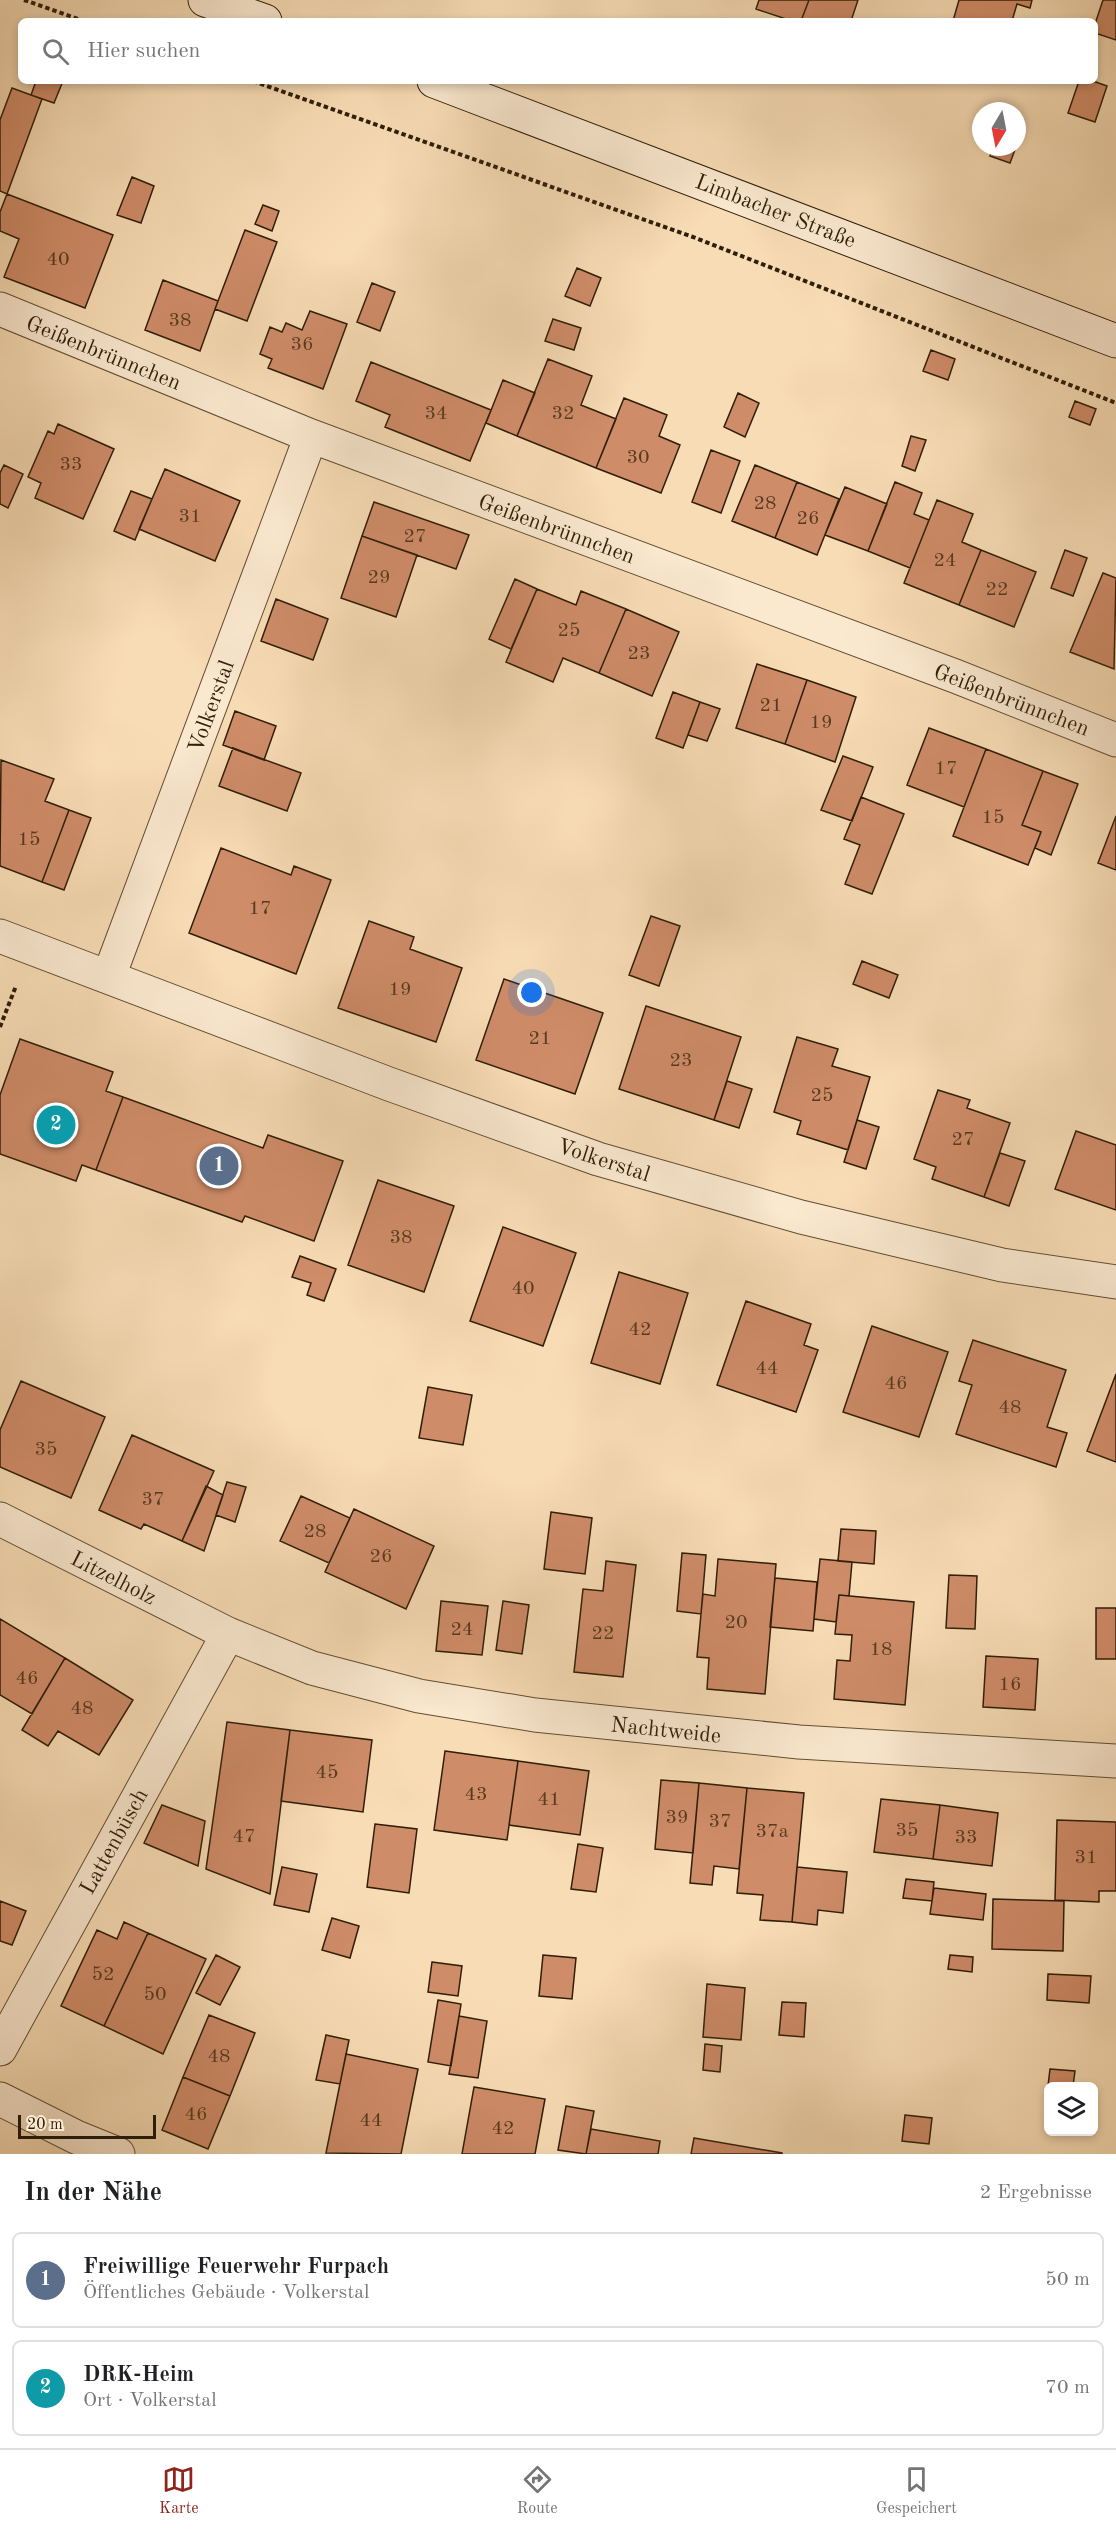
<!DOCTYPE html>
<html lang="de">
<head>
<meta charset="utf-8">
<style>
	body { margin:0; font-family:"Old Standard TT",serif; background:#f2f2f2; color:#202124 }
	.controls { position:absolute; right:18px; bottom:18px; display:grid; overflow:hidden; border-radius:9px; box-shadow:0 3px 9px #0003 }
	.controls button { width:54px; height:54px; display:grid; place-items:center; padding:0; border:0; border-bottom:2px solid #e0e0e0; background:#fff; color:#202124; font:30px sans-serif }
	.compass { position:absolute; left:972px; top:102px; width:54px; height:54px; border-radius:50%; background:#fff; box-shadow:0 3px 9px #0003; rotate:190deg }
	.scale { position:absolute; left:18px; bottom:15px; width:138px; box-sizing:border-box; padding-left:6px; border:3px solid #2f1e08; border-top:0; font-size:16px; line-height:21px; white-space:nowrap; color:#2f1e08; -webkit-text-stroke:4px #fae8cf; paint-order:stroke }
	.you { position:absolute; left:532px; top:993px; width:21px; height:21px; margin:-15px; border:4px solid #fff; border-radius:50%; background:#1a73e8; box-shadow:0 0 0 9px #1a73e833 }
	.badge { display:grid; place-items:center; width:39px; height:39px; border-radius:50%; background:#8f2418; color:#fff; font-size:20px; font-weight:700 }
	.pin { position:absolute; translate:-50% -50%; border:3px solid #fff; box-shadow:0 2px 6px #0006 }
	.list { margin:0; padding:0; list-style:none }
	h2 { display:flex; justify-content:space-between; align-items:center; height:78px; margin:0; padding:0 24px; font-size:26px }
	h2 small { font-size:20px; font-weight:400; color:#757577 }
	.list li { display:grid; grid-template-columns:39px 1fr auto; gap:18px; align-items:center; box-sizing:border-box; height:96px; margin:0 12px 12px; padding:0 12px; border:2px solid #e0e0e0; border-radius:9px }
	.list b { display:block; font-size:22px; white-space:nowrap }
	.list p { margin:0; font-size:20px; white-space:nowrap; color:#757577 }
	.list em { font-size:20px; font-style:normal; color:#757577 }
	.icon { flex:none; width:33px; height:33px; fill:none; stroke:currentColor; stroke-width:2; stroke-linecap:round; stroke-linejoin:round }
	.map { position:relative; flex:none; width:1116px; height:2154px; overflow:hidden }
	.search { position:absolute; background:#fff; box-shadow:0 3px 9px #0003; left:18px; right:18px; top:18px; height:66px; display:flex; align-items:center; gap:15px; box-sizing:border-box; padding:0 21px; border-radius:9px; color:#757577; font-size:22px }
	.sheet { height:294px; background:#fff }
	nav { display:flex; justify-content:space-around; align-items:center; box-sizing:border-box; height:84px; border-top:2px solid #e0e0e0; background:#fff; font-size:16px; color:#757577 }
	nav a { display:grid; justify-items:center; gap:3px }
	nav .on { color:#8f2418 }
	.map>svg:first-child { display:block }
</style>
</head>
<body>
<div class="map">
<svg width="1116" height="2154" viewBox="0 0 1116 2154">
	<rect width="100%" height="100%" fill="#f8dcb5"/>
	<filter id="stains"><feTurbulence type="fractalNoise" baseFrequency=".00333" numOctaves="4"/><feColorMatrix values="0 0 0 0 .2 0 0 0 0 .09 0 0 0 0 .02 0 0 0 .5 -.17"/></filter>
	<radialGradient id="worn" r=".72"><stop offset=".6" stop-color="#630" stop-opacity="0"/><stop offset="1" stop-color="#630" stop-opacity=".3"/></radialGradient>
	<!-- building -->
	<path fill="#cf8c69" stroke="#2f1e08" stroke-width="1.5" d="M 759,0 L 809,0 L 801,21 L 792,21 L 756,9 Z
		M 809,0 L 858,0 L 851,21 L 801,21 Z
		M 959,0 L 1032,0 L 1030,8 L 1017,4 L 1012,21 L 953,21 Z
		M 1103,0 L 1116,0 L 1116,40 L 1095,33 L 1095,24 Z
		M 36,81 L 63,81 L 54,103 L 31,95 Z
		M 1079,81 L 1093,81 L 1107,86 L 1095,122 L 1068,113 Z
		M 12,88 L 42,99 L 7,194 L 0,191 L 0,120 Z
		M 993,147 L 1016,147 L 1010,163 L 990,156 Z
		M 132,177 L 154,186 L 141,223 L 117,215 Z
		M 7,194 L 113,235 L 85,308 L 4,277 L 19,239 L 0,231 L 0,212 Z
		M 263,205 L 279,211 L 272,231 L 255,224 Z
		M 245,230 L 277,242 L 247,321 L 215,309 Z
		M 577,268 L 601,278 L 590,306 L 565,296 Z
		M 163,280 L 218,301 L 200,351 L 145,330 Z
		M 372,283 L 395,292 L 380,331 L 357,322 Z
		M 310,311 L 347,324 L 323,389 L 268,368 L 272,359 L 260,354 L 270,327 L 282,332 L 286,323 L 302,330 Z
		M 553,319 L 581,328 L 574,350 L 545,341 Z
		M 931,350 L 955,359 L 948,380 L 923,371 Z
		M 548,359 L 592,376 L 581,405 L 616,419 L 596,468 L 517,436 Z
		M 371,362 L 491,410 L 470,461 L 385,427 L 390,415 L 356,401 Z
		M 503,380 L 535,393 L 517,436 L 486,423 Z
		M 738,393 L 759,403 L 745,437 L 724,427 Z
		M 624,398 L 667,415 L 659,436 L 680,445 L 661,493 L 596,468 Z
		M 1075,401 L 1096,409 L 1090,425 L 1069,417 Z
		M 58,424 L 114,449 L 83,519 L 35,498 L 41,483 L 28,477 L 48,431 L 54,434 Z
		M 911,436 L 926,440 L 915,471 L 902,466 Z
		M 711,450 L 740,461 L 721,513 L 692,502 Z
		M 4,465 L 23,474 L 8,508 L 0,504 L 0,473 Z
		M 755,465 L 797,482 L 775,538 L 732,521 Z
		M 165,469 L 240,501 L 215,561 L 139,529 Z
		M 797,482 L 839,499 L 817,555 L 775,538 Z
		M 895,482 L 922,493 L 914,514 L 929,520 L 910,568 L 868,551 Z
		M 845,487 L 887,504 L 868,551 L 825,535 Z
		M 131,491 L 152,499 L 135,540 L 114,531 Z
		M 937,500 L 973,514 L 962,542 L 981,550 L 959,605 L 904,583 Z
		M 374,502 L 469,535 L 456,569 L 362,536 Z
		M 362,536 L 417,555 L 396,617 L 341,598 Z
		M 981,550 L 1036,572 L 1014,627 L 959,605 Z
		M 1065,550 L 1087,558 L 1073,596 L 1051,588 Z
		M 1103,573 L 1116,578 L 1114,669 L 1070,652 Z
		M 515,579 L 537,589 L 511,649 L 489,639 Z
		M 537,589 L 576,605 L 581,591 L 626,609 L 599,673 L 563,658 L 553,682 L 506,662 Z
		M 276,599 L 328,619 L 313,660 L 261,641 Z
		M 626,609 L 679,632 L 652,696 L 599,673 Z
		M 757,664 L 807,680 L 785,744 L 736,728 Z
		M 807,680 L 856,697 L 835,762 L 785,744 Z
		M 673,692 L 700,702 L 683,748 L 656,738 Z
		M 700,702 L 720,709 L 707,741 L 688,735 Z
		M 235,711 L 276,726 L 264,760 L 223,745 Z
		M 929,728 L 986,749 L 964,807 L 907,785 Z
		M 233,748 L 301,773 L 287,811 L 219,786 Z
		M 986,749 L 1043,771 L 1022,825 L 1041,832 L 1028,865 L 953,836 Z
		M 843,756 L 873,767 L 852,821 L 821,810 Z
		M 1,760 L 54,779 L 45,801 L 69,810 L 42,882 L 0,866 Z
		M 1043,771 L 1078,784 L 1051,855 L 1035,848 L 1041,832 L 1022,825 Z
		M 861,797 L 904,814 L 872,894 L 845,884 L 860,845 L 844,839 Z
		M 69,810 L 91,818 L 64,890 L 42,882 Z
		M 1116,816 L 1116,870 L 1098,863 Z
		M 221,848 L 291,875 L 294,866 L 331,880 L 296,974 L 189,933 Z
		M 651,916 L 680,926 L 659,986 L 629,975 Z
		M 369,921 L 414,937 L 410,949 L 462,968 L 436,1042 L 338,1008 Z
		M 862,961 L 898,975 L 889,998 L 853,984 Z
		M 504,979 L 603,1013 L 575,1094 L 476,1060 Z
		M 646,1006 L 741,1037 L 714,1120 L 619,1089 Z
		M 797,1037 L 838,1049 L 832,1066 L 870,1077 L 848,1150 L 797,1134 L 801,1121 L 774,1112 Z
		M 20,1039 L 113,1072 L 106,1091 L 123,1097 L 96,1170 L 82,1165 L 76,1181 L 0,1154 L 0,1095 Z
		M 727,1081 L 752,1089 L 739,1128 L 714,1120 Z
		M 938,1090 L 970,1100 L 967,1108 L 1010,1123 L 984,1197 L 932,1179 L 936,1167 L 914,1159 Z
		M 123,1097 L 263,1148 L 268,1135 L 343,1161 L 314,1241 L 245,1216 L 242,1222 L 96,1170 Z
		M 857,1120 L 879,1127 L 866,1169 L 844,1162 Z
		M 1076,1131 L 1116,1145 L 1116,1210 L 1055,1189 Z
		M 1000,1153 L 1025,1161 L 1009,1206 L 984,1197 Z
		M 378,1180 L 454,1206 L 424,1292 L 348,1265 Z
		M 503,1227 L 576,1253 L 543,1346 L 470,1321 Z
		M 300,1256 L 336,1269 L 324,1301 L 307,1295 L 311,1283 L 292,1277 Z
		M 619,1272 L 688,1293 L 660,1384 L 591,1363 Z
		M 746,1301 L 811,1324 L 804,1345 L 818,1350 L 796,1412 L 717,1385 Z
		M 872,1326 L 948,1352 L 919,1437 L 843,1412 Z
		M 973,1340 L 1066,1370 L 1047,1427 L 1067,1433 L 1056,1467 L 956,1434 L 972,1385 L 959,1381 Z
		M 1116,1374 L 1116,1462 L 1087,1451 Z
		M 21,1381 L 105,1417 L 71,1498 L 0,1467 L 0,1430 Z
		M 428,1387 L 472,1395 L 463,1445 L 419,1438 Z
		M 132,1435 L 214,1471 L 182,1541 L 144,1524 L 141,1529 L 99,1510 Z
		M 227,1482 L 246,1487 L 235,1522 L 216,1515 Z
		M 206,1486 L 223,1495 L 204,1551 L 182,1541 Z
		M 301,1496 L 350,1518 L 329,1563 L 280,1541 Z
		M 354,1509 L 434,1546 L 406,1609 L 325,1572 Z
		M 551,1512 L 592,1518 L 585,1574 L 544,1569 Z
		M 841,1529 L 876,1531 L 874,1564 L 838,1561 Z
		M 682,1553 L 706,1555 L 701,1614 L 677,1611 Z
		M 718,1559 L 776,1564 L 765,1694 L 707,1689 L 709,1658 L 697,1657 L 701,1614 L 703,1594 L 715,1596 Z
		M 820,1559 L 852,1562 L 849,1596 L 839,1595 L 836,1622 L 814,1619 Z
		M 606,1561 L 636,1565 L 623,1677 L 574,1672 L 583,1589 L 603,1591 Z
		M 949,1575 L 977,1576 L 975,1629 L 946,1628 Z
		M 775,1578 L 817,1582 L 813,1631 L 770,1627 Z
		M 839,1595 L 914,1602 L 905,1705 L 834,1699 L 837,1660 L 850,1661 L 852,1635 L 835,1634 Z
		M 441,1601 L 488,1606 L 482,1655 L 436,1651 Z
		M 503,1601 L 529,1605 L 522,1654 L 496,1650 Z
		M 1096,1608 L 1116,1608 L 1116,1659 L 1096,1659 Z
		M 0,1619 L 65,1658 L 32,1714 L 0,1695 Z
		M 986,1656 L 1038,1659 L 1035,1710 L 983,1707 Z
		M 65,1658 L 133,1700 L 99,1755 L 58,1731 L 48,1746 L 22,1730 Z
		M 227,1722 L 290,1730 L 270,1894 L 206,1869 Z
		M 290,1730 L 372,1740 L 363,1812 L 281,1801 Z
		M 445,1751 L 518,1761 L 507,1840 L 434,1830 Z
		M 518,1761 L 589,1771 L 580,1835 L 509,1825 Z
		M 661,1780 L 699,1783 L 693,1853 L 655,1849 Z
		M 699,1783 L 747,1788 L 739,1869 L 714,1866 L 712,1885 L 690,1883 Z
		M 747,1788 L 804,1793 L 792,1922 L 760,1920 L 763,1895 L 737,1893 Z
		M 881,1799 L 940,1805 L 933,1859 L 874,1852 Z
		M 162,1805 L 205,1821 L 198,1866 L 144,1843 Z
		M 940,1805 L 998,1813 L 992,1866 L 933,1859 Z
		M 1057,1820 L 1116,1822 L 1116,1891 L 1099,1891 L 1099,1902 L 1055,1900 Z
		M 375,1824 L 417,1829 L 409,1893 L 367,1887 Z
		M 578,1844 L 603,1848 L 596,1892 L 571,1889 Z
		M 282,1867 L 317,1874 L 309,1912 L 274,1905 Z
		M 797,1867 L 847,1872 L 843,1913 L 818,1910 L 817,1925 L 792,1922 Z
		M 906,1879 L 934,1882 L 932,1901 L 903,1898 Z
		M 934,1888 L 986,1894 L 983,1920 L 930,1914 Z
		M 993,1899 L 1064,1901 L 1063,1951 L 992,1949 Z
		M 0,1901 L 26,1911 L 12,1945 L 0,1941 Z
		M 332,1918 L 359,1926 L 350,1958 L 322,1950 Z
		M 124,1922 L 148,1933 L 104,2026 L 61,2006 L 97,1930 L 117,1939 Z
		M 148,1933 L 206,1959 L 163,2054 L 104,2026 Z
		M 216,1955 L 240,1967 L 220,2005 L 196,1993 Z
		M 543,1955 L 576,1958 L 572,1999 L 539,1996 Z
		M 950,1955 L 973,1957 L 972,1972 L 948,1969 Z
		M 432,1962 L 462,1966 L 458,1996 L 428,1992 Z
		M 1048,1974 L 1091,1976 L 1089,2003 L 1047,2000 Z
		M 707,1984 L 745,1988 L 741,2040 L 703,2037 Z
		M 438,2000 L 461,2004 L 451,2066 L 428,2062 Z
		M 782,2002 L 806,2003 L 804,2037 L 779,2035 Z
		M 209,2015 L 255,2033 L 230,2096 L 183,2077 Z
		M 459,2016 L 487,2021 L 478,2078 L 449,2074 Z
		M 326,2035 L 349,2040 L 340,2084 L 316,2080 Z
		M 705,2044 L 722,2046 L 720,2072 L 703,2070 Z
		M 346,2054 L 418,2069 L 401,2154 L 326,2153 Z
		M 1050,2069 L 1075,2071 L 1073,2086 L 1048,2086 Z
		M 183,2077 L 230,2096 L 208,2149 L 162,2130 Z
		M 474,2087 L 545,2099 L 535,2154 L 462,2154 Z
		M 566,2106 L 594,2111 L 586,2154 L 558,2150 Z
		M 905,2115 L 932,2118 L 929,2144 L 902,2141 Z
		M 591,2129 L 660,2141 L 658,2154 L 586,2154 Z
		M 694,2138 L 782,2153 L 782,2154 L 691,2154 Z"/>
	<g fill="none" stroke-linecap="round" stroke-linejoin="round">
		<defs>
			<path id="minor" d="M 0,309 L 311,436 L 955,676 L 1116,740
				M 0,936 L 389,1084 L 598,1159 L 801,1217 L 1002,1265 L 1116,1282
				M 109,976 L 311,436
				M 0,1519 L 228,1634 L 312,1668 L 419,1696 L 535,1715 L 799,1742 L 1116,1761
				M 0,2049 L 228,1634
				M 0,2099 L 76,2137 L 118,2154"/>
			<path id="secondary" d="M 205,0 L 265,21
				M 434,81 L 1116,341"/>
		</defs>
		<!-- minor casing -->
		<use href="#minor" stroke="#614e33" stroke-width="35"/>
		<!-- secondary casing -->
		<use href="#secondary" stroke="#2f1e08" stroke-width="35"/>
		<!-- path -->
		<path stroke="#2f1e08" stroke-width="4" stroke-dasharray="4.5 3" stroke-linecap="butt" d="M 24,0 L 84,21
			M 253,81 L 693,237 L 1116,403
			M 0,1027 L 16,986"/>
		<!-- minor -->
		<use href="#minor" stroke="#fae8cf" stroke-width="33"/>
		<!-- secondary -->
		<use href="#secondary" stroke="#fae8cf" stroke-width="33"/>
	</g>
	<g text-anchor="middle" stroke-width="5" stroke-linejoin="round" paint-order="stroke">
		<!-- number labels -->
		<g font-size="20" fill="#573a20">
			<text x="58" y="265">40</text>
			<text x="180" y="326">38</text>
			<text x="302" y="350">36</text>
			<text x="436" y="419">34</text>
			<text x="563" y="419">32</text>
			<text x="638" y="463">30</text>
			<text x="71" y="470">33</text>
			<text x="765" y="509">28</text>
			<text x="190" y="522">31</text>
			<text x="808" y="524">26</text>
			<text x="415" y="542">27</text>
			<text x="945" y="566">24</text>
			<text x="379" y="583">29</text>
			<text x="997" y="595">22</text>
			<text x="569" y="636">25</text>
			<text x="639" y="659">23</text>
			<text x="771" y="711">21</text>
			<text x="821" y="728">19</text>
			<text x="946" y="774">17</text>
			<text x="993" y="823">15</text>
			<text x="29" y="845">15</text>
			<text x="260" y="914">17</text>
			<text x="400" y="995">19</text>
			<text x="540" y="1044">21</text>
			<text x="681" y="1066">23</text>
			<text x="822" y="1101">25</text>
			<text x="963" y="1145">27</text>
			<text x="401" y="1243">38</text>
			<text x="523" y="1294">40</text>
			<text x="640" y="1335">42</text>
			<text x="767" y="1374">44</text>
			<text x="896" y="1389">46</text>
			<text x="1010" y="1413">48</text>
			<text x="46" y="1455">35</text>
			<text x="153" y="1505">37</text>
			<text x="315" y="1537">28</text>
			<text x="381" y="1562">26</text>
			<text x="736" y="1628">20</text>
			<text x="462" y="1635">24</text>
			<text x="603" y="1639">22</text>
			<text x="881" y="1655">18</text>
			<text x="27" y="1684">46</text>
			<text x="1010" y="1690">16</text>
			<text x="82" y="1714">48</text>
			<text x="327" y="1778">45</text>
			<text x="476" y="1800">43</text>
			<text x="549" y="1805">41</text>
			<text x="677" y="1823">39</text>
			<text x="720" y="1827">37</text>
			<text x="907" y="1836">35</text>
			<text x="772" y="1837">37a</text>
			<text x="244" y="1842">47</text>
			<text x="966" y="1843">33</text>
			<text x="1086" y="1863">31</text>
			<text x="103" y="1980">52</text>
			<text x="155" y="2000">50</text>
			<text x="219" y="2062">48</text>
			<text x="196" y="2120">46</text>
			<text x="371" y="2126">44</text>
			<text x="503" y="2134">42</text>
		</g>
		<!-- street labels -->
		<g font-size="22" fill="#2f1e08" stroke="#fae8cf">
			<text transform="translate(776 210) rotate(21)" y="8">Limbacher Straße</text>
			<text transform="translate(104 352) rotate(22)" y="8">Geißenbrünnchen</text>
			<text transform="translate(557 528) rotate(20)" y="8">Geißenbrünnchen</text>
			<text transform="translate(1012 699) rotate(21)" y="8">Geißenbrünnchen</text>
			<text transform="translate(210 706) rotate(-70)" y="8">Volkerstal</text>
			<text transform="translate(604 1159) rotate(18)" y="8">Volkerstal</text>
			<text transform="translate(114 1577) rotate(27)" y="8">Litzelholz</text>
			<text transform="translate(666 1729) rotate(6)" y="8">Nachtweide</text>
			<text transform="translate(113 1841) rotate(-61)" y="8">Lattenbüsch</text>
		</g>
	</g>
	<rect width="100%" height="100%" filter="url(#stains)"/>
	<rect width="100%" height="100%" fill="url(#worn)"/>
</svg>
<div class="controls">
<button><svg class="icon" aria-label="layers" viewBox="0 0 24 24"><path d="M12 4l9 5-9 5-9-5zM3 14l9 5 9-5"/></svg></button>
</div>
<svg class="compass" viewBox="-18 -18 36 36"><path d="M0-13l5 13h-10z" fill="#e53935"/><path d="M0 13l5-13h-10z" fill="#757577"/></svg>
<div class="scale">20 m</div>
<div class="you"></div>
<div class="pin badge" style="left:219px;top:1166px;background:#5c6f8a">1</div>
<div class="pin badge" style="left:56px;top:1125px;background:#0f9aa8">2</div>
<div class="search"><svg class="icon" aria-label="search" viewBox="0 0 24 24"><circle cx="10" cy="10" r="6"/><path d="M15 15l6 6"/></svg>Hier suchen</div>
</div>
<section class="sheet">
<h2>In der Nähe<small>2 Ergebnisse</small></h2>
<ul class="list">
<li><span class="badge" style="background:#5c6f8a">1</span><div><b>Freiwillige Feuerwehr Furpach</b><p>Öffentliches Gebäude · Volkerstal</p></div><em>50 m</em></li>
<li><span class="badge" style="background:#0f9aa8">2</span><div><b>DRK-Heim</b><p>Ort · Volkerstal</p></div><em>70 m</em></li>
</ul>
</section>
<nav>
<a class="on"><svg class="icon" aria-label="map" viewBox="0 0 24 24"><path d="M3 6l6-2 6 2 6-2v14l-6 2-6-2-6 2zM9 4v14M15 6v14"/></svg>Karte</a>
<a><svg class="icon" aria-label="directions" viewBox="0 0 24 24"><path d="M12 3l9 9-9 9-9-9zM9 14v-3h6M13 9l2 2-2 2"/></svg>Route</a>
<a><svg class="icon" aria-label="saved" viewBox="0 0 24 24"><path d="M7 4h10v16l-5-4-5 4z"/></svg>Gespeichert</a>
</nav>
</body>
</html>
